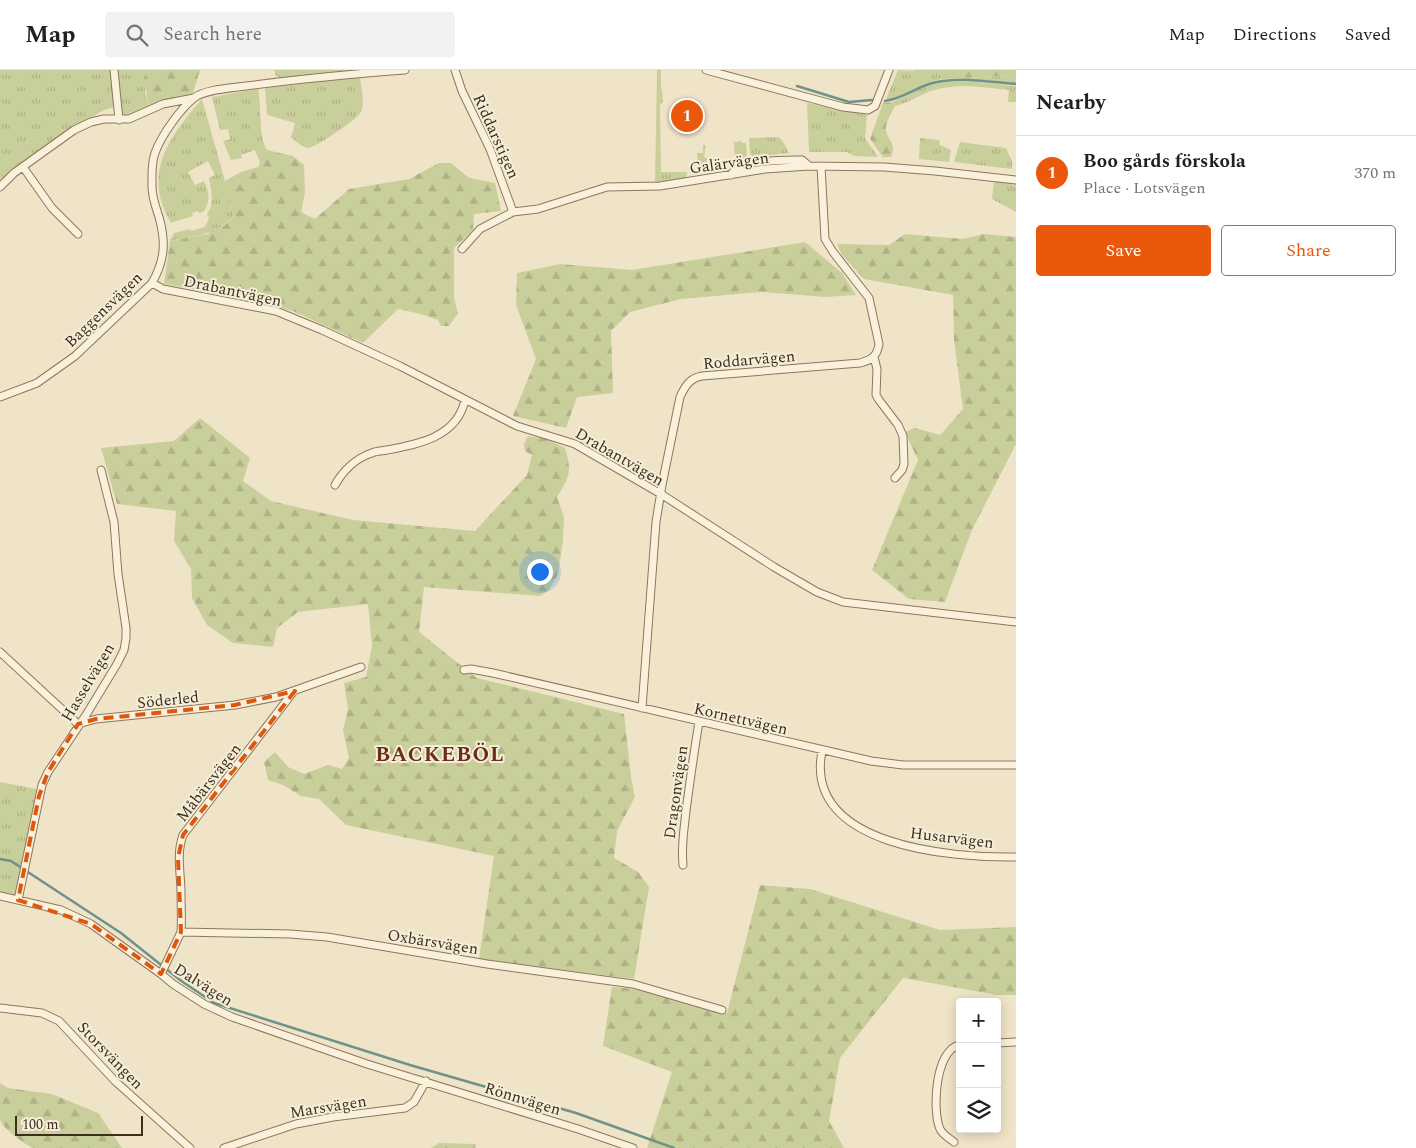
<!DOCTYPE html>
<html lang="en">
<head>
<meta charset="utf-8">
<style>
	body { margin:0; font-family:Spectral,serif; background:#f2f2f2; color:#202124 }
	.controls { position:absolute; right:15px; bottom:15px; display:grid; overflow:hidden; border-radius:5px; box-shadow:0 2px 12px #0003 }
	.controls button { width:45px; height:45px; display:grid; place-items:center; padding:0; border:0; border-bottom:1px solid #e0e0e0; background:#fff; color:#202124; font:25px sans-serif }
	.scale { position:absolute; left:15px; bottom:12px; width:128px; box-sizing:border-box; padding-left:5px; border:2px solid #3d2e20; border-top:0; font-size:14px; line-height:18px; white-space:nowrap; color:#3d2e20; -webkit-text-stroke:4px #f7eed8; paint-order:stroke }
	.you { position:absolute; left:539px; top:501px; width:18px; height:18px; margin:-12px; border:4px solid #fff; border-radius:50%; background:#1a73e8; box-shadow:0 0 0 8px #1a73e833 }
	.badge { display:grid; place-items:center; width:32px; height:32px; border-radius:50%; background:#ea580c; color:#fff; font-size:16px; font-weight:700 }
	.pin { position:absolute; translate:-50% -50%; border:2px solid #fff; box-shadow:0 1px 5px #0006 }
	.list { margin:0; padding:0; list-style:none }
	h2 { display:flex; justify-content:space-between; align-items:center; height:65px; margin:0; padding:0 20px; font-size:21px }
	h2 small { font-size:16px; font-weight:400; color:#757577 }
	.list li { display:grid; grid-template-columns:32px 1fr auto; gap:15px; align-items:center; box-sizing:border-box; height:75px; padding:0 20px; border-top:1px solid #e0e0e0 }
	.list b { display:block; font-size:19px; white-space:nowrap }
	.list p { margin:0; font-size:16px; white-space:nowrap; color:#757577 }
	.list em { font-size:16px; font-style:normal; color:#757577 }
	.actions { display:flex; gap:10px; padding:15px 20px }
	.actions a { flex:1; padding:11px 0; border:1px solid #ea580c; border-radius:5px; text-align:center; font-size:18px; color:#ea580c }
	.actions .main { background:#ea580c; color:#fff }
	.icon { flex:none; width:28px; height:28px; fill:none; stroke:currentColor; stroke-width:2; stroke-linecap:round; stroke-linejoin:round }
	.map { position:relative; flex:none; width:1016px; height:1078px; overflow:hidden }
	header { display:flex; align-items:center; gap:30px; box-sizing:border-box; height:70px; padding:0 25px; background:#fff; border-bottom:1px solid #e0e0e0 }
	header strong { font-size:24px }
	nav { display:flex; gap:28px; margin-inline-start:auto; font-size:18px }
	.search { width:350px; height:45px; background:#f2f2f2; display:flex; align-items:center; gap:12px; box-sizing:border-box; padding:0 18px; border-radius:5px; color:#757577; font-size:19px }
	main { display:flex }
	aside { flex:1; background:#fff }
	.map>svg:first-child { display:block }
</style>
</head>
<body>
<header>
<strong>Map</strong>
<div class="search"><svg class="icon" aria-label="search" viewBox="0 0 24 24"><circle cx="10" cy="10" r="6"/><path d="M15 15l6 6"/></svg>Search here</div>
<nav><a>Map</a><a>Directions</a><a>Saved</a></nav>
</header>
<main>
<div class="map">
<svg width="1016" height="1078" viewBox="0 0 1016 1078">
	<defs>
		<pattern id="grass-tufts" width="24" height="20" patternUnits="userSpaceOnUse" patternTransform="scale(1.25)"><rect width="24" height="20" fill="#c9cf9b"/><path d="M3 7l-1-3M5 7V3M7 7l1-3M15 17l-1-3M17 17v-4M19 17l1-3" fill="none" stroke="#aeb285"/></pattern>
		<pattern id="forest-firs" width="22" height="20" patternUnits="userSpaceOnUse" patternTransform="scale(1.25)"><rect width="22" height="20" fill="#c9cf9b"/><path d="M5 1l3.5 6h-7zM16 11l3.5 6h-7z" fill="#aeb285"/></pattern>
	</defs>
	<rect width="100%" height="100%" fill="#f0e4c8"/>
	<!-- grass -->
	<path fill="url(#grass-tufts)" d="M 0,0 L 112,0 L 117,36 L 102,41 L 72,60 L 13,101 L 0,112 Z
		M 115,0 L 149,0 L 145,20 L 149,37 L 131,46 L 120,45 Z
		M 274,0 L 360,0 L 360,1 L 307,6 L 304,4 L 282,9 L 276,6 Z
		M 657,0 L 661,0 L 661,19 L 662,20 L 663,33 L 660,34 L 661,102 L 687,102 L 686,108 L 655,112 Z
		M 898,0 L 914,1 L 915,0 L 964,0 L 960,8 L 1016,5 L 1016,13 C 995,12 957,6 937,10 C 920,14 905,30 886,29 Z
		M 360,7 C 361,17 365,32 361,42 C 358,49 314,79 307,78 C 301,76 295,71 291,67 L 295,53 L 267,45 L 265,18 Z
		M 939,12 L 978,12 L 1016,16 L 1016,32 L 1008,32 L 1009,20 C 983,17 956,12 931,21 C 918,26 908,33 895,36 L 892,32 C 908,26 922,16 939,12 Z
		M 258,19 C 262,37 258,66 267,80 L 261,95 L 255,80 L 241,85 L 242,88 L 231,90 L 223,71 L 230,69 L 228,59 L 220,60 L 212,27 Z
		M 202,29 L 225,111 L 225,122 L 234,146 C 216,165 195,166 170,171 L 174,163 L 190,159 L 191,161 L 205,157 L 209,148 L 207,144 C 215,133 211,120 209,108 L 215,105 L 208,91 L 188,102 L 195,115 L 204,111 C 209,122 211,131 204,141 L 199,143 L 198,141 L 192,143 L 193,146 L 171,153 C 141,103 170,66 202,29 Z
		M 807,33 L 867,45 L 865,68 L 878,87 L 854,86 L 847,82 L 809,82 Z
		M 778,67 L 782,70 L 789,83 L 753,87 L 750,84 L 749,68 Z
		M 920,68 L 939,70 L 940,75 L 951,80 L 949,92 L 919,89 Z
		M 742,71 L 742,73 L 746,73 L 747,87 L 735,90 L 734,72 Z
		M 960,72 L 1006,78 L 1012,91 L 1012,99 L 954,92 Z
		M 703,75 L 706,75 L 704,87 L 707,88 L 707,99 L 702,100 L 698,96 L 697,83 L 703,83 Z
		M 994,111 L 1016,115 L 1016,142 L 992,129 Z
		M 0,712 L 37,719 L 15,827 L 0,824 Z"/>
	<!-- forest -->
	<path fill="url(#forest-firs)" d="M 149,0 L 200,0 L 193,23 L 149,37 L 144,7 Z
		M 964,0 L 1016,0 L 1016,5 L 959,8 Z
		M 892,32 L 895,36 C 892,43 885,52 886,60 C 888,72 897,73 891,87 L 883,87 L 870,69 L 883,33 Z
		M 267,80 L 293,86 L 304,95 L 305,122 L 301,142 L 315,149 L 349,119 L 409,109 L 439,93 L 451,93 L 469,108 L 495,113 L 501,141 L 474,144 L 473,160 L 454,178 L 454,228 L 458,243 L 449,256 L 441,256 L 438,250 L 421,244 L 398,239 L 363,273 L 295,242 L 262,231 L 164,214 L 170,171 L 208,164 L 213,158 C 223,159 227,153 234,146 L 225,122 L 225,111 L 241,102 L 258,97 Z
		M 905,164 L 963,169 L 983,164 L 1016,167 L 1016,374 L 972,460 L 945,532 L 909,529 L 872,500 L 918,390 L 905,362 L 915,358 L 940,365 L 963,339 L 954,270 L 953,225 L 864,209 L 842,185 L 837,174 L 889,175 Z
		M 805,172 L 842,203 L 856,225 L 825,227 L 761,222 L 681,229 L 630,242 L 611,261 L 613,323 L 577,327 L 566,358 L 513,346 L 536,289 L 516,235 L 517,203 L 560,194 L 632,200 Z
		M 200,348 L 250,388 L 243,411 L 271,431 L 353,450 L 475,461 L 527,405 L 532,385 L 525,381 L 524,374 L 528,366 L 546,369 L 565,378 C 572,402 570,406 557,427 L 564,447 L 563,471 L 558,504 L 549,520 L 540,526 L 424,517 L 419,562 L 477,608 L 624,644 L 631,707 L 635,727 L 617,761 L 614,788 L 638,802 L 649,817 L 634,909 L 479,889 L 494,786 L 346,755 L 319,729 L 301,726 L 283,715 L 268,710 L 264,692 L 275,682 L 288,697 L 304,704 L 328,695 L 342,699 L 349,688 L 343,660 L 348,639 L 344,613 L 366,607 L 372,576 L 368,534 L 298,542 L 277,558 L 273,577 L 233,573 L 207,555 L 192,528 L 191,499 L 174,471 L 176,441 L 117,434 L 101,378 L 174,371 Z
		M 760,815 L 810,819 L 940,860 L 1016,857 L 1016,925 L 997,925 L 903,908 L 840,988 L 829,1051 L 844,1078 L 647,1078 L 672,1002 L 603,976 L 612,917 L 638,919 L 727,943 Z
		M 0,1013 L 8,1018 L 52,1024 L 98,1043 L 122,1078 L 33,1078 C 25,1074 2,1059 0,1049 C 0,1038 0,1024 0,1013 Z
		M 439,1073 L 476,1074 L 476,1078 L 431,1078 Z"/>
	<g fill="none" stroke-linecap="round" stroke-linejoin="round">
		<!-- stream -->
		<path stroke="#6f938a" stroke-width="2.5" d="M 797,16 L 849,32 L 872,30
			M 885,31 C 902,29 914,19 929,14 C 952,6 992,12 1016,14
			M 0,789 L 11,791 L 121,863 L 180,910 L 214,933 L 410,995 L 576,1043 L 674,1078"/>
		<defs>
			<path id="minor" d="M 114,0 L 119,50
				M 455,0 L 462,21 L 490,79 L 513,142
				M 706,0 L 843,37 L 868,40 L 875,36 L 889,0
				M 23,97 L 52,138 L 78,164
				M 731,105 C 739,89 785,90 802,90 L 809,96
				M 0,117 L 14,103 L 74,60 L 91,52 L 104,49 L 129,49 L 163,34 L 194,28
				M 462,179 L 480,159 L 513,142 L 538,139 L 607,117 L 660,116 L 765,99 L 809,96 L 884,97 L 935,101 L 1016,110
				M 152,213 L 163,219 L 276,241 L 322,260 L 400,296 L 517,356 L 575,374 L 661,424 L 774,497 L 817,522 L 843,532 L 1016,552
				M 874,287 L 877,299 L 876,325 L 879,330 L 898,355 L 903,366 L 904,394 L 902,400 L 895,408
				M 0,327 L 37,313 L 75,286 L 152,213 C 165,190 166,172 159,147 C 156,138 152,127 152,117 C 152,106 151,94 155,83 C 161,66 180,39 194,28 C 205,19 233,18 246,16 C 299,9 352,4 405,0
				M 335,415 C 343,401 356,388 372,383 C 376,381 382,381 387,380 C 419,374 457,367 465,330
				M 0,582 L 78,654 L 96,649 L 235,635 L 276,627 L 361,597
				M 464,600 L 471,599 L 493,603 L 871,691 L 903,695 L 1016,695
				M 642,638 L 656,452 L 662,415 L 680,327 C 685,316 690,308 702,306 L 860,293 C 871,290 877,287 879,274 L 869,228 L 833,182 L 825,169 L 821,96
				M 822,681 C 803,777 953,788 1016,787
				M 683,795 C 681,775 684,761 686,741 C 690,711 694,682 699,652
				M 0,826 L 61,840 L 91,854 L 161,904 L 173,914 L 204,934 L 232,947 L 367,994 L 578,1059 L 633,1078
				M 18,830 L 42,715 L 48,702 L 86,645 L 117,594 L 124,580 L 126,568 L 126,558 L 118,504 L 114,452 L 101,400
				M 181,862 C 182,849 181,836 181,823 C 181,803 176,784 183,765 L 294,621
				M 161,904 L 181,862 L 290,864 L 327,867 L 487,894 L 633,914 L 722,940
				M 0,938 L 42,943 L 59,951 L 116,1012 L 190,1078
				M 997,973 L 1016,972
				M 954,1072 C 949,1068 943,1065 940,1059 C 932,1041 935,979 960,975
				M 224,1078 L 296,1054 L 333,1047 L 405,1038 L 414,1032 L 426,1011"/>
		</defs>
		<!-- minor casing -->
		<use href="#minor" stroke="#8d765c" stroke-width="9"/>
		<!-- minor -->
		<use href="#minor" stroke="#faf1dc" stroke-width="7"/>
	</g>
	<!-- marked area -->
	<path fill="none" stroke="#df570d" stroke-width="4" stroke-dasharray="10 6" stroke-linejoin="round" d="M 295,621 L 183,765 L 178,788 L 181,862 L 161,904 L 91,854 L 18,830 L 39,726 L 48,702 L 78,654 L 96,649 L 235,635 Z"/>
	<g text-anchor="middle" stroke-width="4" stroke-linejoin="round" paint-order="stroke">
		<!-- street labels -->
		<g font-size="16" fill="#3d2e20" stroke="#f7eed8">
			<text transform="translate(497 66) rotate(66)" y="6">Riddarstigen</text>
			<text transform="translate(729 92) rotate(-8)" y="6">Galärvägen</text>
			<text transform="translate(233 220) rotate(12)" y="6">Drabantvägen</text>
			<text transform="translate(103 239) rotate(-44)" y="6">Baggensvägen</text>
			<text transform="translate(749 289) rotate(-5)" y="6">Roddarvägen</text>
			<text transform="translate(620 386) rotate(30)" y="6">Drabantvägen</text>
			<text transform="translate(87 612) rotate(-59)" y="6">Hasselvägen</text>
			<text transform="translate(168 629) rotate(-6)" y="6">Söderled</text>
			<text transform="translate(741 648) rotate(13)" y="6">Kornettvägen</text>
			<text transform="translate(208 712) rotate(-52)" y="6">Måbärsvägen</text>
			<text transform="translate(675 722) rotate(-82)" y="6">Dragonvägen</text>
			<text transform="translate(952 767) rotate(7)" y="6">Husarvägen</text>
			<text transform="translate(433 871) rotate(9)" y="6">Oxbärsvägen</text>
			<text transform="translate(204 914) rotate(32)" y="6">Dalvägen</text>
			<text transform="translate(111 985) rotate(46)" y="6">Storsvängen</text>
			<text transform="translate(523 1028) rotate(17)" y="6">Rönnvägen</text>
			<text transform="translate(328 1036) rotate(-9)" y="6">Marsvägen</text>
		</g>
		<!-- district labels -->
		<g font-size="21" font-weight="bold" letter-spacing="1" fill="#6b2e1e" stroke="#f7eed8">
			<text x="440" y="691">BACKEBÖL</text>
		</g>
	</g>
</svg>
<div class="controls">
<button>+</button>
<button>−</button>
<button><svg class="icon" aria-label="layers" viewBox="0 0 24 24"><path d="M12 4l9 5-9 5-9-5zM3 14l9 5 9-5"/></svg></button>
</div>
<div class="scale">100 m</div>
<div class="you"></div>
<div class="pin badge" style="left:687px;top:46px">1</div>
</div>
<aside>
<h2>Nearby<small></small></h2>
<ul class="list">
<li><span class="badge">1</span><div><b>Boo gårds förskola</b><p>Place · Lotsvägen</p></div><em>370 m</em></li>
</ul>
<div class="actions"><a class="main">Save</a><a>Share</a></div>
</aside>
</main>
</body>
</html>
